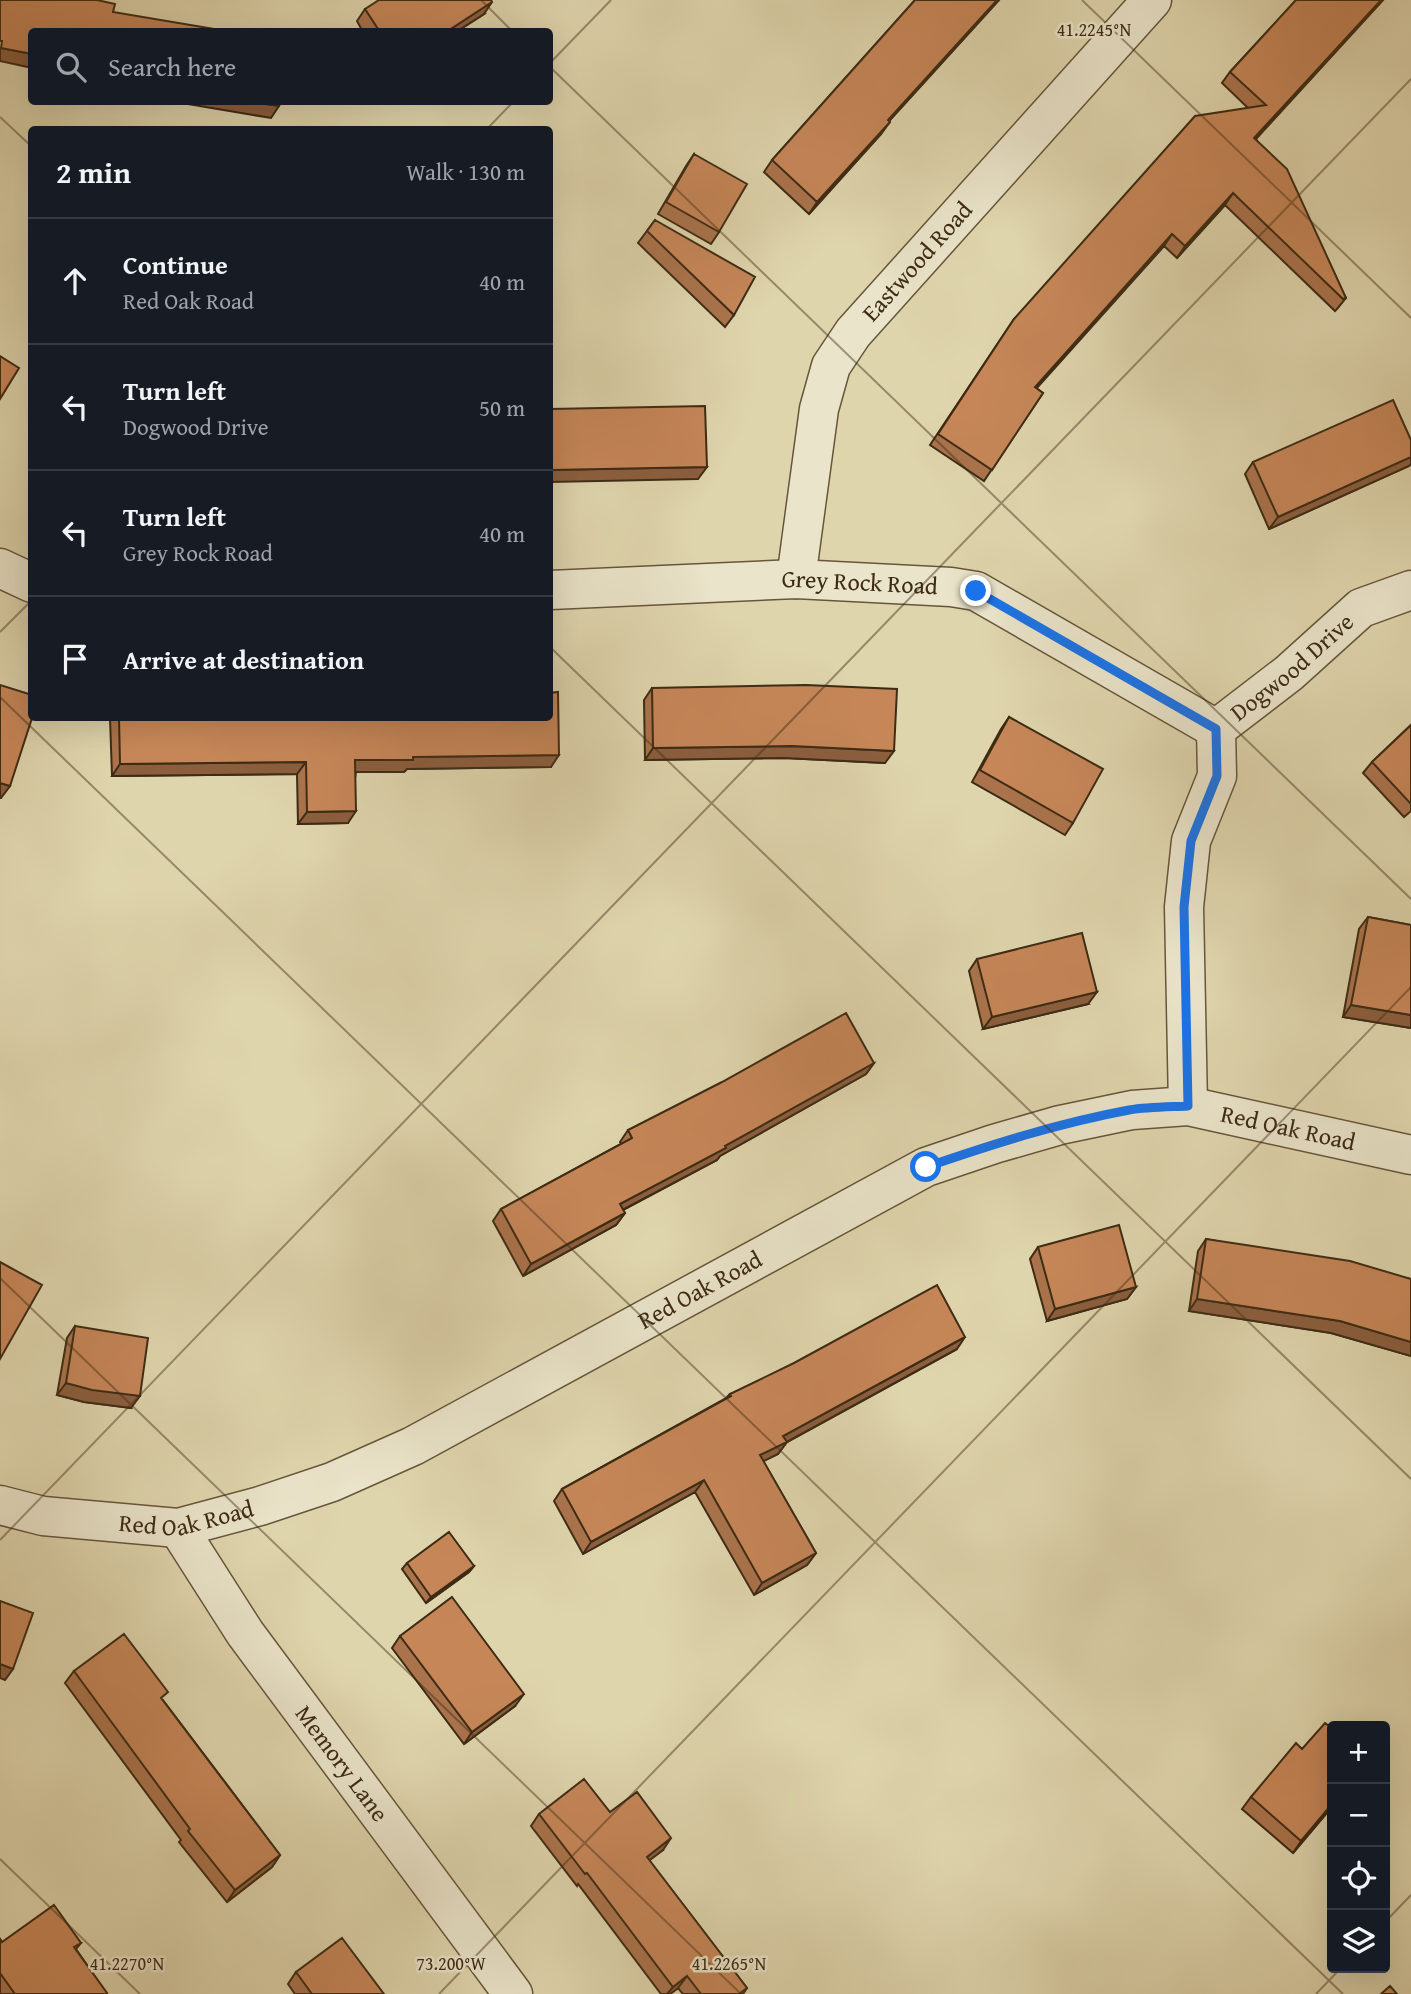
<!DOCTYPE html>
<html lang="en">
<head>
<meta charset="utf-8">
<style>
	body { margin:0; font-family:"Gentium Book Plus",serif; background:#242831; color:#f1f3f6 }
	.controls { position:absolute; right:21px; bottom:21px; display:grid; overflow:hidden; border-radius:7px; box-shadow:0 7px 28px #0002 }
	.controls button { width:63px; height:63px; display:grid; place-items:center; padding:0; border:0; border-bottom:2px solid #363941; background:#171b24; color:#f1f3f6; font:35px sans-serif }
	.stop { position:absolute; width:21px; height:21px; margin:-16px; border:5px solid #1a73e8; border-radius:50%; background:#fff }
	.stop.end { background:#1a73e8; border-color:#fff; box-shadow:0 2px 7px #0008 }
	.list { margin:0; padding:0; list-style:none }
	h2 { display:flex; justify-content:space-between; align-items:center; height:91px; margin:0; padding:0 28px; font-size:30px }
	h2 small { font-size:23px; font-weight:400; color:#9ea1a6 }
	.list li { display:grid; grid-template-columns:46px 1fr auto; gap:21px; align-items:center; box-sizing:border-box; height:126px; padding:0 28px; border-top:2px solid #363941 }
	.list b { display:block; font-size:26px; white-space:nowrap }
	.list p { margin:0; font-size:23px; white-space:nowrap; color:#9ea1a6 }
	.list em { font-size:23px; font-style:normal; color:#9ea1a6 }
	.icon { flex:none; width:38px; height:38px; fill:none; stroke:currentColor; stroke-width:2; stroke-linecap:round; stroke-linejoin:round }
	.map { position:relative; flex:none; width:1411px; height:1994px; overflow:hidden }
	.search { position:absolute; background:#171b24; box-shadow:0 7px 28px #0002; left:28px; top:28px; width:525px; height:77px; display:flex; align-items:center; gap:18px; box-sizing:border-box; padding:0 24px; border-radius:7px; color:#9ea1a6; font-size:26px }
	.panel { position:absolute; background:#171b24; box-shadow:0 7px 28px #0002; left:28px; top:126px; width:525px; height:595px; border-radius:7px }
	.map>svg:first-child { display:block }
</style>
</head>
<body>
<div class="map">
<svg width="1411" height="1994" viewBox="0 0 1411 1994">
	<rect width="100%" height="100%" fill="#dfd5ad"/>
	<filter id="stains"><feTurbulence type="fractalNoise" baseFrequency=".00286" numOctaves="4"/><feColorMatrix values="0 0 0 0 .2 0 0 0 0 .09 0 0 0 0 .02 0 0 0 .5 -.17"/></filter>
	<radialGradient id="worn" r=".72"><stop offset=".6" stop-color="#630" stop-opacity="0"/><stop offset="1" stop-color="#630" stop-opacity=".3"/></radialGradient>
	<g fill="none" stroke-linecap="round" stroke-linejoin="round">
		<defs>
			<g id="minor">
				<path d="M 0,568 L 32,583"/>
				<path id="s1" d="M 796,579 L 819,409 L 831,366 L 853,333 L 1152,0"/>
				<path id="s2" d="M 550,590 L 796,579 L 951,587 L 976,591 L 1216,729"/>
				<path id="s3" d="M 1216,729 L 1289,673 L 1361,608 L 1411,590"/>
				<path d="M 1188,1106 L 1184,907 L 1191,841 L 1217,776 L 1216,729"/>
				<path id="s4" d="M 0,1505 L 43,1516 L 178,1528 L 260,1506 L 332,1482 L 413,1446 L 926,1167 L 994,1144 L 1060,1125 L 1132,1110 L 1188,1106 L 1411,1155"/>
				<path id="s5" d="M 178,1528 L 245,1633 L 513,1994"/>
			</g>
		</defs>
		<!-- minor casing -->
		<use href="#minor" stroke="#66563a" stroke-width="41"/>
		<!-- minor -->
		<use href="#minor" stroke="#eae4ca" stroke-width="38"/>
	</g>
	<!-- wall -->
	<path fill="#aa734c" stroke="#3d2b14" stroke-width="2" d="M 915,0 L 999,0 L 889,121 L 881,134 L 809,214 L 764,172 L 772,160 Z
		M 1296,0 L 1383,0 L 1256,139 L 1346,298 L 1337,309 L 1335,311 L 1225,205 L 1177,258 L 1164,246 L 1036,388 L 1043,393 L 984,481 L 930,445 L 1014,319 L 1248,108 L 1222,83 L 1230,72 Z
		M 365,9 L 484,14 L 456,32 L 363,32 L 357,21 Z
		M 694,154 L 719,232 L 711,244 L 658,214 L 686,166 Z
		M 655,220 L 734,315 L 725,327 L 638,243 Z
		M 1411,440 L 1411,464 L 1409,466 L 1269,529 L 1245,474 L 1253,462 Z
		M 652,688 L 885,763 L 784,758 L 645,760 L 644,700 Z
		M 1009,717 L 1073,823 L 1065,835 L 972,782 L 1001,729 Z
		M 110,718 L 550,718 L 551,767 L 407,769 L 404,772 L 356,772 L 348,823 L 298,824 L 297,774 L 112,776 Z
		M 1411,725 L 1411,811 L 1404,817 L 1363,773 L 1372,762 Z
		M 1368,917 L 1411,925 L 1411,1028 L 1343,1017 L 1359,929 Z
		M 977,959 L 1088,1004 L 983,1029 L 969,971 Z
		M 874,1063 L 866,1074 L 720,1156 L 717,1160 L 623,1210 L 625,1213 L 616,1225 L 523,1276 L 493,1221 L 501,1209 L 621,1144 L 620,1142 L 628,1130 Z
		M 1206,1239 L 1411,1279 L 1411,1356 L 1331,1333 L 1189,1311 L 1198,1251 Z
		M 1038,1247 L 1136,1287 L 1127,1299 L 1047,1321 L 1030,1259 Z
		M 75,1326 L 131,1408 L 84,1402 L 57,1395 L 67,1338 Z
		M 957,1349 L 787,1442 L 778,1454 L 763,1461 L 816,1553 L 807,1565 L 754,1595 L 695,1492 L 583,1554 L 554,1501 L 562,1489 L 726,1398 L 730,1394 Z
		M 407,1563 L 474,1566 L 469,1572 L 426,1603 L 402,1569 Z
		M 400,1636 L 515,1706 L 464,1744 L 392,1648 Z
		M 74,1671 L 163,1700 L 280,1855 L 272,1867 L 227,1902 L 179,1842 L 181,1840 L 65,1683 Z
		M 1332,1728 L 1332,1805 L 1326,1814 L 1293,1853 L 1242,1809 L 1251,1797 L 1302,1749 Z
		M 610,1812 L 663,1850 L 649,1860 L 747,1988 L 743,1994 L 683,1994 L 678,1988 L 670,1994 L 661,1994 L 578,1884 L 577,1886 L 531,1826 L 539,1814 Z
		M 0,1939 L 2,1942 L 81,1943 L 76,1949 L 107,1994 L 0,1994 Z
		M 296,1972 L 384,1994 L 295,1994 L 288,1984 Z"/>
	<!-- shaded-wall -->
	<path fill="#8b5e3e" stroke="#3d2b14" stroke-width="2" d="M 997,0 L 999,0 L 879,132 L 888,120 Z
		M 1381,0 L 1383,0 L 1246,149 L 1254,138 Z
		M 492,2 L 484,14 L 456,32 L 446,32 Z
		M 1,48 L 32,54 L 32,68 L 0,61 L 0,49 Z
		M 176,102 L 252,102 L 279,106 L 271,118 Z
		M 890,122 L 881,134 L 809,214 L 817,202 Z
		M 1233,193 L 1225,205 L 1177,258 L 1185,246 Z
		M 1172,234 L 1164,246 L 1027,399 L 1035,387 Z
		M 1411,457 L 1411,464 L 1409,466 L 1269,529 L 1278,517 Z
		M 707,467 L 698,479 L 550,482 L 550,470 Z
		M 792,746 L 894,751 L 885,763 L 784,758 L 645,760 L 653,748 Z
		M 559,755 L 551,767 L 407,769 L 404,772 L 347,772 L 355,760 L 413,757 Z
		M 306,762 L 297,774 L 112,776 L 120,764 Z
		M 0,783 L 10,786 L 1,798 L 0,798 Z
		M 356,811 L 348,823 L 298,824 L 307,812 Z
		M 1097,992 L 1088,1004 L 983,1029 L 992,1017 Z
		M 1351,1005 L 1411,1015 L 1411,1028 L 1343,1017 Z
		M 874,1063 L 866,1074 L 720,1156 L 717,1160 L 611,1216 L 620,1204 Z
		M 625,1213 L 616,1225 L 523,1276 L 531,1264 Z
		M 1136,1287 L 1127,1299 L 1047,1321 L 1055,1309 Z
		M 1197,1299 L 1340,1321 L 1411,1342 L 1411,1356 L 1331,1333 L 1189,1311 Z
		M 965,1337 L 957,1349 L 785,1443 L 787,1442 L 778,1454 L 752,1467 L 760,1455 L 783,1436 Z
		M 66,1383 L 140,1396 L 131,1408 L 84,1402 L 57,1395 Z
		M 704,1480 L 695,1492 L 583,1554 L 591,1542 Z
		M 816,1553 L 807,1565 L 754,1595 L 762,1583 Z
		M 474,1566 L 469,1572 L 426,1603 L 431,1597 Z
		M 0,1664 L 13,1669 L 5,1680 L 0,1678 Z
		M 524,1694 L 515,1706 L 464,1744 L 472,1732 Z
		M 1332,1804 L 1326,1814 L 1293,1853 L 1301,1841 Z
		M 671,1838 L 663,1850 L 638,1869 L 647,1857 Z
		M 280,1855 L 272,1867 L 227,1902 L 235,1890 Z
		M 687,1976 L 678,1988 L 670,1994 L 667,1994 L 673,1987 Z"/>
	<!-- building -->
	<path fill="#c68658" stroke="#3d2b14" stroke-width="2" d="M 0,0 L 97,0 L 115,4 L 113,12 L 232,32 L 32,32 L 32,54 L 1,48 L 2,41 L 0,41 Z
		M 379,0 L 491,0 L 492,2 L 446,32 L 380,32 L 365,9 Z
		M 915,0 L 997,0 L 888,120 L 890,122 L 817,202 L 772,160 Z
		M 1296,0 L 1381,0 L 1254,138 L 1287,169 L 1346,298 L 1343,299 L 1233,193 L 1185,246 L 1172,234 L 1035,387 L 1043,393 L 992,470 L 938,434 L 1014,319 L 1195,116 L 1266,105 L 1230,72 Z
		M 252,102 L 280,102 L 279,106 Z
		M 694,154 L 747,184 L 719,232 L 666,202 Z
		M 655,220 L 755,277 L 734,315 L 647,231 Z
		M 0,356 L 19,368 L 0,399 Z
		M 1393,400 L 1411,440 L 1411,457 L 1278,517 L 1253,462 Z
		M 705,406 L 707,467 L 550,470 L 550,409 Z
		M 0,685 L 32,695 L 32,718 L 10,786 L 0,783 Z
		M 806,685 L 897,689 L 894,751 L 792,746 L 653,748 L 652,688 Z
		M 558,692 L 559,755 L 413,757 L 413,760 L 355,760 L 356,811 L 307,812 L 306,762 L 120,764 L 119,718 L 550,718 L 550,693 Z
		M 1009,717 L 1103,769 L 1073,823 L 980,770 Z
		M 1411,725 L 1411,804 L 1372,762 Z
		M 1368,917 L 1411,925 L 1411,1015 L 1351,1005 Z
		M 1082,933 L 1097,992 L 992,1017 L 977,959 Z
		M 846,1013 L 874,1063 L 725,1146 L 726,1148 L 620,1204 L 625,1213 L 531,1264 L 501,1209 L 632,1138 L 628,1130 L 722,1082 Z
		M 1119,1225 L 1136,1287 L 1055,1309 L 1038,1247 Z
		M 1206,1239 L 1350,1261 L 1411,1279 L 1411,1342 L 1340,1321 L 1197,1299 Z
		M 0,1262 L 42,1285 L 0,1359 Z
		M 937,1285 L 965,1337 L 783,1436 L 787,1442 L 760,1455 L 816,1553 L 762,1583 L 704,1480 L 591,1542 L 562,1489 L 731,1396 L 730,1394 L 794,1363 Z
		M 75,1326 L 148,1338 L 140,1396 L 92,1390 L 66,1383 Z
		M 449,1532 L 474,1566 L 431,1597 L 407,1563 Z
		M 452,1597 L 524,1694 L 472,1732 L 400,1636 Z
		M 0,1601 L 33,1613 L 13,1669 L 0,1664 Z
		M 124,1634 L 168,1692 L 161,1698 L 280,1855 L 235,1890 L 188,1831 L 190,1829 L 74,1671 Z
		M 1325,1723 L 1332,1728 L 1332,1797 L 1330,1799 L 1332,1801 L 1332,1804 L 1301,1841 L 1251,1797 L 1296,1743 L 1302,1749 Z
		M 584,1779 L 610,1812 L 637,1792 L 671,1838 L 647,1857 L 747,1988 L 739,1994 L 701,1994 L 687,1976 L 673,1987 L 587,1873 L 585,1874 L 539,1814 Z
		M 54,1905 L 81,1943 L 74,1947 L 107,1993 L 106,1994 L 15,1994 L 0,1973 L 0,1939 L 2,1942 Z
		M 342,1938 L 384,1994 L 312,1994 L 296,1972 Z
		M 1390,1986 L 1397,1994 L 1381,1994 Z"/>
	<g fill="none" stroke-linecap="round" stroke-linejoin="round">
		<!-- route -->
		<path stroke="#1a73e8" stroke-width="9" d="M 926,1167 C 993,1144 1059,1123 1129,1110 C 1148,1107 1168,1107 1188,1106 L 1184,907 L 1191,841 L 1217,776 L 1216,729 L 976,591"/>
	</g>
	<!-- ticks -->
	<path fill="none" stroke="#3d2b14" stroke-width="2" stroke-opacity="0.45" d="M 481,0 L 513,32M 1082,0 L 1411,318M 550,63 L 611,0M 550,67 L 1411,899M 0,117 L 32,147M 486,130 L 513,102M 0,632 L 32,600M 550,647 L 1411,1479M 0,697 L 1343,1994M 0,1278 L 741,1994M 0,1540 L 1411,79M 0,1859 L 140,1994M 1385,1922 L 1411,1895M 439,1994 L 1411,987M 1316,1994 L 1341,1968"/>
	<g text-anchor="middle" stroke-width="5" stroke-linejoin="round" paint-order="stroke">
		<!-- street labels -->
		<g font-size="24" fill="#3d2b14" stroke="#eae4ca">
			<text dy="8" stroke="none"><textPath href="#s1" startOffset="352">Eastwood Road</textPath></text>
			<text dy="8" stroke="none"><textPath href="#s2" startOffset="310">Grey Rock Road</textPath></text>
			<text dy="8" stroke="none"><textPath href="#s3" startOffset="98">Dogwood Drive</textPath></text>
			<text dy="8" stroke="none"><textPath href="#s4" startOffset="1386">Red Oak Road</textPath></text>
			<text dy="8" stroke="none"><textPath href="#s4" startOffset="756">Red Oak Road</textPath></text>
			<text dy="8" stroke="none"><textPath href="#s4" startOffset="189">Red Oak Road</textPath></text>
			<text dy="8" stroke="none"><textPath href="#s5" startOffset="287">Memory Lane</textPath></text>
		</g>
	</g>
	<g font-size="18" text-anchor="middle" fill="#3d2b14" stroke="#eae4ca" stroke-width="5" stroke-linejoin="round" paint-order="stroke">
		<text x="1094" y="36">41.2245°N</text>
		<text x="451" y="1970">73.200°W</text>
		<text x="127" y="1970">41.2270°N</text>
		<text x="729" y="1970">41.2265°N</text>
	</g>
	<rect width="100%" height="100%" filter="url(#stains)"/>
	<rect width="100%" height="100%" fill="url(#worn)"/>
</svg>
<div class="controls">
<button>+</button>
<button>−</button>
<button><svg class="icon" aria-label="locate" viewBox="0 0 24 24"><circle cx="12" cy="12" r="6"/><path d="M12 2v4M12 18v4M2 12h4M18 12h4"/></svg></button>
<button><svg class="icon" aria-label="layers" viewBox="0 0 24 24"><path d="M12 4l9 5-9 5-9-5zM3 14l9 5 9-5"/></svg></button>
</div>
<div class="stop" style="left:926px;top:1167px"></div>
<div class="stop end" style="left:976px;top:591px"></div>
<div class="search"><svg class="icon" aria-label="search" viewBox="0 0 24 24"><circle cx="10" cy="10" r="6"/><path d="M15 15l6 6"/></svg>Search here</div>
<section class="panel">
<h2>2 min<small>Walk · 130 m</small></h2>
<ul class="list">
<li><svg class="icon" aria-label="ahead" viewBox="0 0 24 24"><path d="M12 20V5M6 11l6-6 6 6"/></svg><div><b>Continue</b><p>Red Oak Road</p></div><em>40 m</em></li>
<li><svg class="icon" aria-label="left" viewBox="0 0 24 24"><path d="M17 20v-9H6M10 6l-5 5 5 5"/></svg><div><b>Turn left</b><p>Dogwood Drive</p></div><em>50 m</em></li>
<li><svg class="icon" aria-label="left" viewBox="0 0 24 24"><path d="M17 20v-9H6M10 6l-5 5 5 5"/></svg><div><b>Turn left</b><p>Grey Rock Road</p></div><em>40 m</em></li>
<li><svg class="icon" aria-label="arrive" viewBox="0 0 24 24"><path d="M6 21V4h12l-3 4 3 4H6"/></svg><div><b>Arrive at destination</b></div></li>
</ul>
</section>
</div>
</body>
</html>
